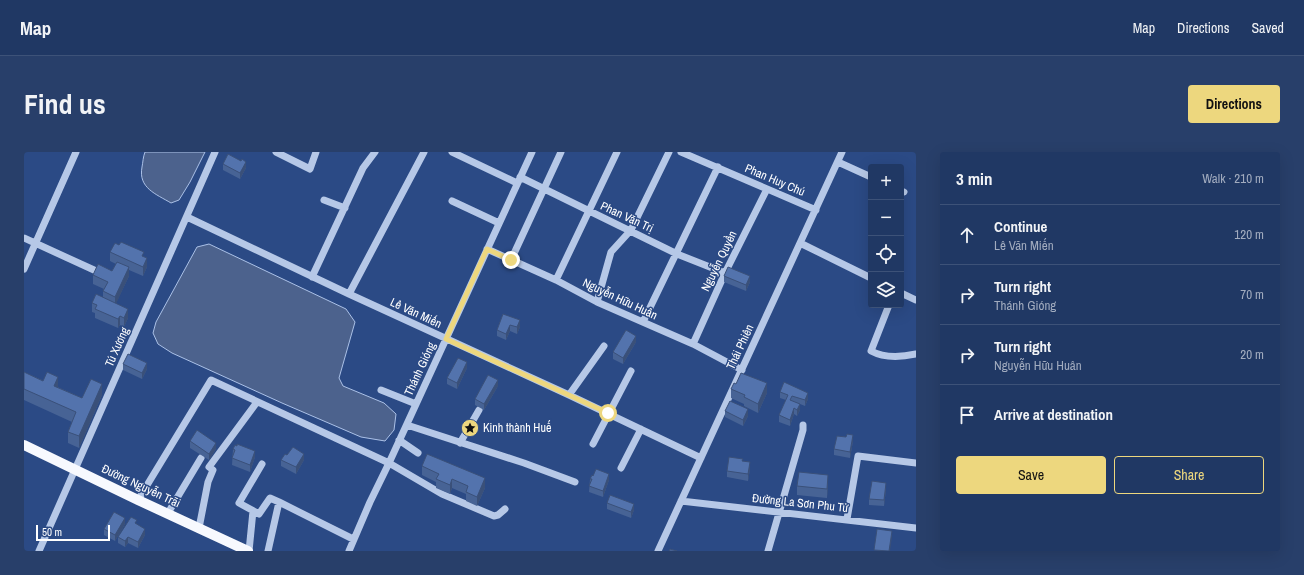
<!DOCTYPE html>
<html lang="en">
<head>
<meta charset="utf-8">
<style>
	body { margin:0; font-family:"Archivo Narrow",sans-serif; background:#283f6a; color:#f1f3f6 }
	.controls { position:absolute; right:12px; top:12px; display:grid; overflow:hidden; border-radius:4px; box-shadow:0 4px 16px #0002 }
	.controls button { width:36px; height:36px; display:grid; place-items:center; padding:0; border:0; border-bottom:1px solid #3d5278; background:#203864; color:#f1f3f6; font:20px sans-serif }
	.scale { position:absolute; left:12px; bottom:10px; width:74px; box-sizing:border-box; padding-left:4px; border:2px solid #fff; border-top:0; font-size:11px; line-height:14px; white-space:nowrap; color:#fff; -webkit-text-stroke:3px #2b4a85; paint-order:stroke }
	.stop { position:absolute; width:12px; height:12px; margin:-9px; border:3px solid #edd77e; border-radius:50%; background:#fff }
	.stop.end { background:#edd77e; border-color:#fff; box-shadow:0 1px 4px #0008 }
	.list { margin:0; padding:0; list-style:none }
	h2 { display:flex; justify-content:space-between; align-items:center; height:52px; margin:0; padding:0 16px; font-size:17px }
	h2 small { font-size:13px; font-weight:400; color:#a2acbf }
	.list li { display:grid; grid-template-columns:26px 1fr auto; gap:12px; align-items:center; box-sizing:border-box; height:60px; padding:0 16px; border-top:1px solid #3d5278 }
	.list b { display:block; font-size:15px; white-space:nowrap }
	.list p { margin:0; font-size:13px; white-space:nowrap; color:#a2acbf }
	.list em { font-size:13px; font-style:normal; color:#a2acbf }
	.actions { display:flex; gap:8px; padding:12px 16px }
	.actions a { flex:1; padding:9px 0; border:1px solid #edd77e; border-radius:4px; text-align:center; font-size:14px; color:#edd77e }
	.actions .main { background:#edd77e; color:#111 }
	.icon { flex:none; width:22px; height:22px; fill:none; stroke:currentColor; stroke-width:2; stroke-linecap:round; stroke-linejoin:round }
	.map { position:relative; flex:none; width:892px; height:399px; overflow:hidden; border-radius:4px }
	header { display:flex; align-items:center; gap:24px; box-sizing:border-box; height:56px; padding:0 20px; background:#203864; border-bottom:1px solid #3d5278 }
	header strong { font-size:19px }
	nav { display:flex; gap:22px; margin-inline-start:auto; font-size:14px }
	.intro { display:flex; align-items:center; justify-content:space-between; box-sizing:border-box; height:96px; padding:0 24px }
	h1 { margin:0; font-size:28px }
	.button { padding:10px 18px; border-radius:4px; background:#edd77e; color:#111; font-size:14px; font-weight:700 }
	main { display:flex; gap:24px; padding:0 24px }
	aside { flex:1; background:#203864; border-radius:4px; box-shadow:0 4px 16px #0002 }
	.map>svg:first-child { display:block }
</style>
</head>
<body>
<header>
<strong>Map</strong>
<nav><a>Map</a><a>Directions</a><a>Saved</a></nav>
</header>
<div class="intro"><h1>Find us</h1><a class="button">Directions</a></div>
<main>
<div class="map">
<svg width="892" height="399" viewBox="0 0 892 399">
	<rect width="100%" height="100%" fill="#2b4a85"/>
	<!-- water -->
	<path fill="#4c628d" stroke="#abc1e7" d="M 121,0 L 181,0 L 166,30 L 155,48 L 147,51 C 132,42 114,36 118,15 C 119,10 119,5 121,0 Z
		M 185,92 L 322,157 L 331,170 L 315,226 L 319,234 L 360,251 L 372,262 L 370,278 L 361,289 L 337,285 L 258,251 L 148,201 L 134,192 L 129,181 L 132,170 L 173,95 Z"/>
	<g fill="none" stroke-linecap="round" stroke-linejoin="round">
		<!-- minor -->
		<path stroke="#b6c8e7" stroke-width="7" d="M 252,0 L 286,17 L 292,0
			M 428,0 L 493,31
			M 657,0 L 792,58
			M 814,10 L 847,25
			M 496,25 L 653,102 L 701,121
			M 877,39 L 880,40
			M 300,48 L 321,56
			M 428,49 L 475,71
			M 163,65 L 325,142 L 545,243 L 677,306
			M 0,86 L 70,118
			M 776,91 L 847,126
			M 463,97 L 532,128 L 573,150 L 669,192 L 718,218
			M 487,108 L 537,0
			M 0,117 L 52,0
			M 288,125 L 339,16 L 351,0
			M 532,128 L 593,0
			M 877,141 L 892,148
			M 325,142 L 400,0
			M 573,150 L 587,100 L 607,78 L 645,0
			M 865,153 L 847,199 C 860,206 878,205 892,202
			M 619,170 L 694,15
			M 669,192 L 701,121 L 743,37
			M 357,238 L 392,252
			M 545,243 L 580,194
			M 383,273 L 500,311 L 551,330
			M 375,288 L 394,301
			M 436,291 L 455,258
			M 569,292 L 607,219
			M 238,312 L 215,351 L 235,362 L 246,346 L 255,350 L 329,387
			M 597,316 L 617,277
			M 114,348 L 187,228 L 365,311 L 418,342 L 470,364 L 474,363 L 481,357
			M 657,349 L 892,376
			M 144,361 L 177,306
			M 823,367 L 834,304 L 892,311
			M 175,376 L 184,330 L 189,318 L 185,315 L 233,250
			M 15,399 L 191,0
			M 225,399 L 229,359
			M 244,399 L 255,350
			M 325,399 L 346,350 L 365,311 L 508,0
			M 634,399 L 818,0
			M 744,399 L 779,278 L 779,273"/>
		<!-- major -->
		<path stroke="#f7f9fe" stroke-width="10" d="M 0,293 L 114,348 L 224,399"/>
	</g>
	<!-- wall -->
	<path fill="#476395" d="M 199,12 L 222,16 L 216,27 L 199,18 Z
		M 86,100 L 120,105 L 123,115 L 119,124 L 105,118 L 105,124 L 92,151 L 104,166 L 100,175 L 96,173 L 94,176 L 71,166 L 71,161 L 68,160 L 68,151 L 79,145 L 79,139 L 80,137 L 69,132 L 69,123 L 88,119 L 92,112 L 86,109 Z
		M 700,124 L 726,130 L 722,139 L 700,130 Z
		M 479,162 L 496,175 L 493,182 L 486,179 L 482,188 L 473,184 L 473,178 Z
		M 612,190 L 599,212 L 589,207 L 589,200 Z
		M 99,212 L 123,217 L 118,227 L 99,218 Z
		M 443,216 L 433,237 L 423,232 L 423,226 Z
		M 0,220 L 58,246 L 78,243 L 55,296 L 44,291 L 44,280 L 48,270 L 0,248 Z
		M 474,234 L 460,258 L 451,253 L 451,247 Z
		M 707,237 L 743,241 L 734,261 L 720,254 L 720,252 L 707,246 Z
		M 756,240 L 784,247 L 781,254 L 776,252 L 776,258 L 773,264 L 770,262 L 766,274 L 755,270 L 755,263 L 762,248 L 756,246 Z
		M 701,259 L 724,264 L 719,274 L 701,265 Z
		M 822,285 L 829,289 L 826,306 L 810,303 L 810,297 Z
		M 166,289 L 192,297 L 185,308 L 166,296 Z
		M 209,297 L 231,305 L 226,320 L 208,313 Z
		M 263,303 L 280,308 L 272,322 L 257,314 L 257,308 Z
		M 719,309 L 726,317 L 724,329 L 703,325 L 703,319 Z
		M 398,314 L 461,336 L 453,354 L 442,349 L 442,342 L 428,336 L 426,342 L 412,336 L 412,330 L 398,323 Z
		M 566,327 L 585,328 L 579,345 L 565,340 Z
		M 804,332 L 803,346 L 773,343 L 773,334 Z
		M 862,337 L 860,354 L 845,353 L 845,347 Z
		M 583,351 L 610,358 L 607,366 L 583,357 Z
		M 101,372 L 91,389 L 80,383 L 80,377 Z
		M 113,372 L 121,383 L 114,396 L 104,391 L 101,395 L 94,391 L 94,385 Z"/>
	<!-- shaded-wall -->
	<path fill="#3a5079" d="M 222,10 L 222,16 L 216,27 L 216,21 Z
		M 123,106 L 123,115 L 119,124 L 119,115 Z
		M 105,115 L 105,124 L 91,154 L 91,145 Z
		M 726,124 L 726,130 L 722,139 L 722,133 Z
		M 104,157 L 104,166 L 100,175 L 100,166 Z
		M 96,164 L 96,173 L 94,176 L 94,167 Z
		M 496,168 L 496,175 L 493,182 L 493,175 Z
		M 486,173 L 486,179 L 482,188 L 482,182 Z
		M 612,184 L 612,190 L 599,212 L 599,206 Z
		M 443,210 L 443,216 L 433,237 L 433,231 Z
		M 123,211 L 123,217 L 118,227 L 118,221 Z
		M 34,225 L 34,237 L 30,234 Z
		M 474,228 L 474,234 L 460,258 L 460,252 Z
		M 743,231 L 743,241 L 734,261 L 734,252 Z
		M 78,232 L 78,243 L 55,296 L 55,284 Z
		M 784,241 L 784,247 L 781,254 L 781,248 Z
		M 776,252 L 776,258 L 773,264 L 773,258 Z
		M 770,256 L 770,262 L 766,274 L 766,268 Z
		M 724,257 L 724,264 L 719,274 L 719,268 Z
		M 829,283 L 829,289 L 826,306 L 826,300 Z
		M 192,291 L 192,297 L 185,308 L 185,302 Z
		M 231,299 L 231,305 L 226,320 L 226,313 Z
		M 280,302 L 280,308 L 272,322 L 272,315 Z
		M 726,310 L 726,317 L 724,329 L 724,322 Z
		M 585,322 L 585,328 L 579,345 L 579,339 Z
		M 804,323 L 804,332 L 803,346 L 803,337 Z
		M 461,326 L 461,336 L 453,354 L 453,345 Z
		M 428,327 L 428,336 L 426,342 L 426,333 Z
		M 862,331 L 862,337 L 860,354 L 860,348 Z
		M 610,352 L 610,358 L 607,366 L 607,360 Z
		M 101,366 L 101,372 L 91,389 L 91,383 Z
		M 121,377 L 121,383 L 114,396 L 114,390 Z
		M 868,379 L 868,385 L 866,399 L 865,399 Z
		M 104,385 L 104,391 L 101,395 L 101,389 Z"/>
	<!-- building -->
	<path fill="#5373ad" stroke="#3a5079" d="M 204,2 L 217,9 L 218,7 L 222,10 L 216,21 L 199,12 Z
		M 97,90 L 120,100 L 118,104 L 123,106 L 119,115 L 86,100 L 91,91 L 95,93 Z
		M 93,110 L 105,115 L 91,145 L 79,139 L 84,130 L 69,123 L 74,112 L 88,119 Z
		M 704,115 L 726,124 L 722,133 L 700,124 Z
		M 72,142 L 104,157 L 100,166 L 96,164 L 94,167 L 71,157 L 73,153 L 68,151 Z
		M 479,162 L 496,168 L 493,175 L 486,173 L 482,182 L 473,178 Z
		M 602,178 L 612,184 L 599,206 L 589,200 Z
		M 104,202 L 123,211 L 118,221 L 99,212 Z
		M 434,206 L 443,210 L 433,231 L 423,226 Z
		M 0,220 L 19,229 L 23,220 L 34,225 L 30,234 L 58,246 L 67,227 L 78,232 L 55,284 L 44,280 L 52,260 L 0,237 Z
		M 717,221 L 743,231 L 734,252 L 720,245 L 721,243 L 707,237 L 710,231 L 712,232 Z
		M 464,223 L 474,228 L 460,252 L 451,247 Z
		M 760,230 L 784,241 L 781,248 L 768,244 L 766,248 L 776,252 L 773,258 L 770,256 L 766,268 L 755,263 L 764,243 L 756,240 Z
		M 706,249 L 724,257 L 719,268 L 701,259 Z
		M 173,278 L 192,291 L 185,302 L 166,289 Z
		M 823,282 L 829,283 L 826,300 L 810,297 L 813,284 L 822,285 Z
		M 213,292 L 231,299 L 226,313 L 208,306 L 211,298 L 209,297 L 211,293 L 213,294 Z
		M 269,295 L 280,302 L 272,315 L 257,308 L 261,302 L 263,303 Z
		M 403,302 L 461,326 L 453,345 L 442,340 L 444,334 L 428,327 L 426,333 L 412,327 L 415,322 L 398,314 Z
		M 705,305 L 719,307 L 718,309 L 726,310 L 724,322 L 703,319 Z
		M 572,317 L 585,322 L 579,339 L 565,334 L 568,327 L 566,327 L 568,323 L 569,324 Z
		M 775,320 L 804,323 L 803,337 L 773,334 Z
		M 848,329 L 862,331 L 860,348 L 845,347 Z
		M 586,343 L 610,352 L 607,360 L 583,351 Z
		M 90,360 L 101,366 L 91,383 L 80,377 Z
		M 107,365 L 113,368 L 111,371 L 121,377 L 114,390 L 104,385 L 101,389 L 94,385 Z
		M 853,377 L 868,379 L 865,399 L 850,398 Z
		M 646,397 L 653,399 L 645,399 Z"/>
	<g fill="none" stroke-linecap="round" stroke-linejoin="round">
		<!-- route -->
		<path stroke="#edd77e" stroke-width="5" d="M 487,108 L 463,97 L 422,187 L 584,261"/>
	</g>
	<!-- icons -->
	<defs>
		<symbol id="sight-disc" viewBox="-11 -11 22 22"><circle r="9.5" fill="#edd77e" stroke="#2b4a85"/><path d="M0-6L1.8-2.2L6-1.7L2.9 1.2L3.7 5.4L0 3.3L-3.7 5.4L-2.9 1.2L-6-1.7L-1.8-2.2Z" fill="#111"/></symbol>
	</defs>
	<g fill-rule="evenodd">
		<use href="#sight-disc" x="436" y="266" width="20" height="20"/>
	</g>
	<g text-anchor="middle" stroke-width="3" stroke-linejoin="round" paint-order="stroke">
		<!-- street labels -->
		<g font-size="12" fill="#fff" stroke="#2b4a85">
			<text transform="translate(751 28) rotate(23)" y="4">Phan Huy Chú</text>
			<text transform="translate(603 65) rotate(25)" y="4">Phan Văn Trị</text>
			<text transform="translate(695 109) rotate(-64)" y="4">Nguyễn Quyền</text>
			<text transform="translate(596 147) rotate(25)" y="4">Nguyễn Hữu Huân</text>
			<text transform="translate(392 161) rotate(25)" y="4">Lê Văn Miến</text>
			<text transform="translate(93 195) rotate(-66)" y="4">Tú Xương</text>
			<text transform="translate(716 195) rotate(-65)" y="4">Thái Phiên</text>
			<text transform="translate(396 217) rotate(-65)" y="4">Thánh Gióng</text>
			<text transform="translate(117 334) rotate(25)" y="4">Đường Nguyễn Trãi</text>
			<text transform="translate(776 351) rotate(6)" y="4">Đường La Sơn Phu Tử</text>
		</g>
		<!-- poi labels -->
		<g font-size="12" fill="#fff" stroke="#2b4a85" text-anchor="start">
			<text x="459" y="280">Kinh thành Huế</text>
		</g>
	</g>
</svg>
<div class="controls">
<button>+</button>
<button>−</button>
<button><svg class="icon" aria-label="locate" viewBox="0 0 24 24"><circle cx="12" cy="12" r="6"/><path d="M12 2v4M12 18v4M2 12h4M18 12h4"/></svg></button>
<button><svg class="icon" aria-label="layers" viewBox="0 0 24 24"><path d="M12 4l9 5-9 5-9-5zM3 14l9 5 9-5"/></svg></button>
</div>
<div class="scale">50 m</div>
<div class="stop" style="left:584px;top:261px"></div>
<div class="stop end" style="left:487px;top:108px"></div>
</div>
<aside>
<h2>3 min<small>Walk · 210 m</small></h2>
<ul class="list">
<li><svg class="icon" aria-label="ahead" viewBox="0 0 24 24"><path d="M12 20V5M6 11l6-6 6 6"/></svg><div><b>Continue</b><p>Lê Văn Miến</p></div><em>120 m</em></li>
<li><svg class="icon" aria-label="right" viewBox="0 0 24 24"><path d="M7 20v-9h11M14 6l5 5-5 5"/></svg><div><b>Turn right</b><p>Thánh Gióng</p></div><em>70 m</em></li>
<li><svg class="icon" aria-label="right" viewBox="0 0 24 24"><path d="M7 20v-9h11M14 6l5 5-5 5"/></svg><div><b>Turn right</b><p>Nguyễn Hữu Huân</p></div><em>20 m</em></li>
<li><svg class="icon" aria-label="arrive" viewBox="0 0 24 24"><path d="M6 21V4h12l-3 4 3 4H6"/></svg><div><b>Arrive at destination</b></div></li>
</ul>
<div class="actions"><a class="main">Save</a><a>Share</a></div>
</aside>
</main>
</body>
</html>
